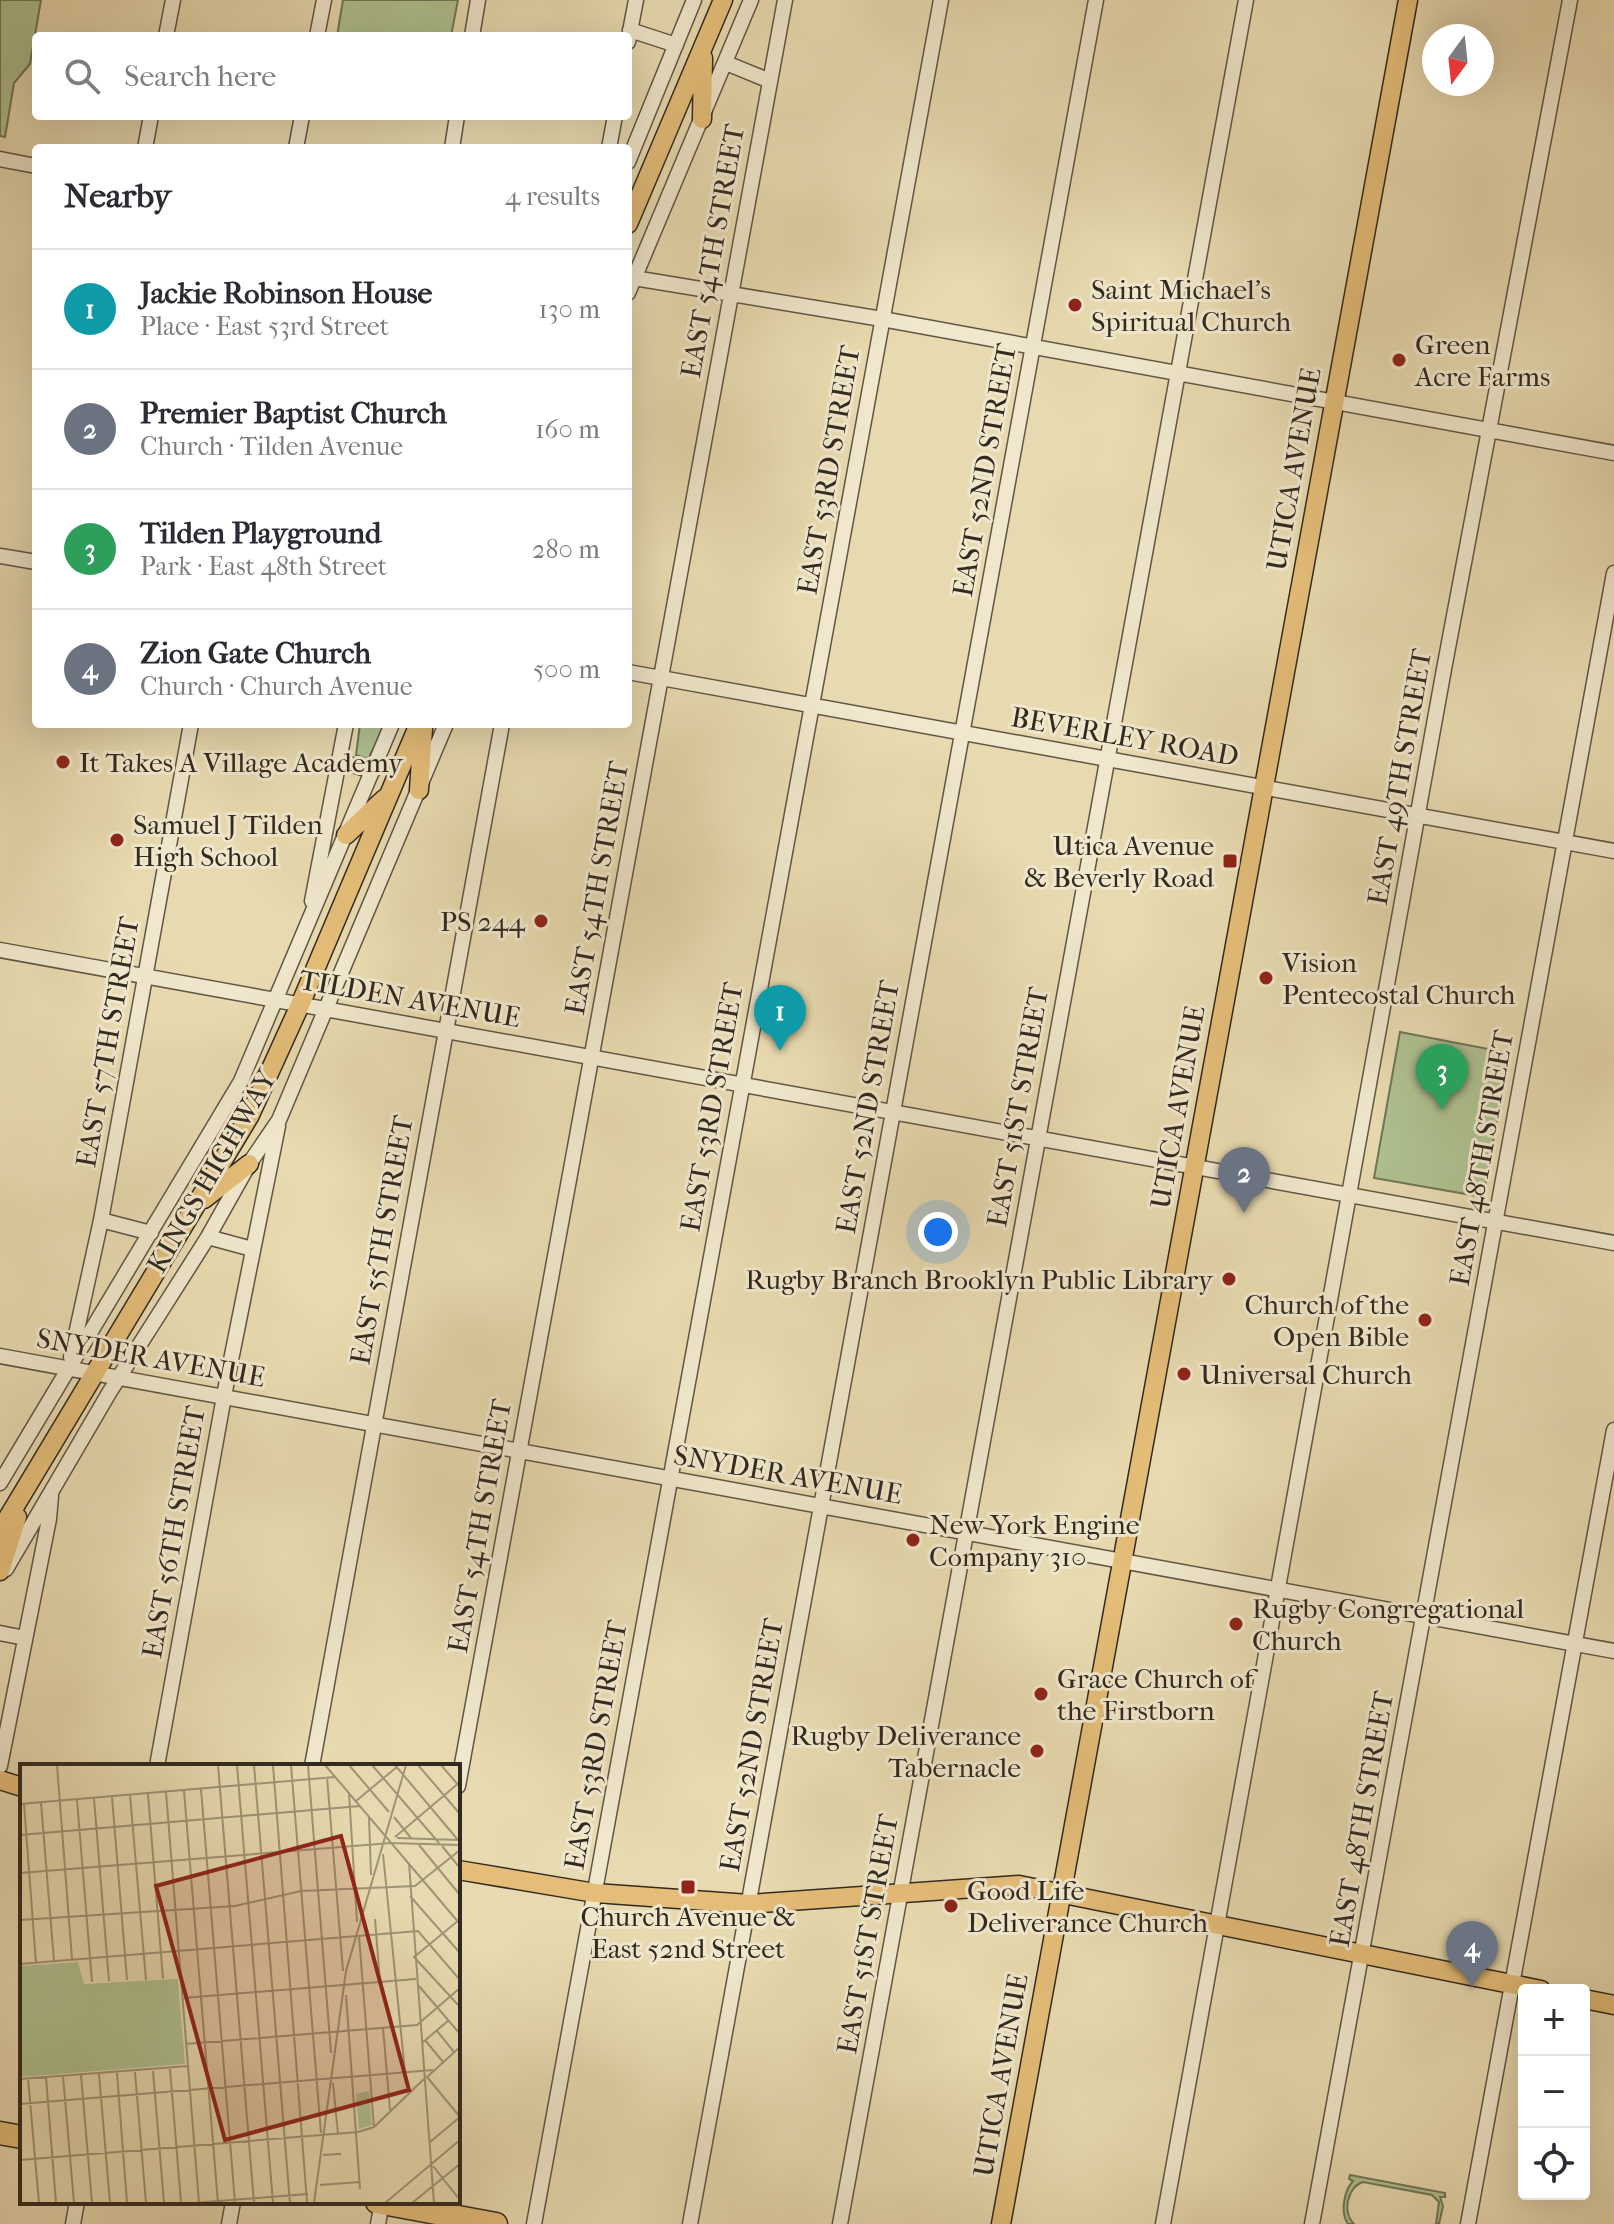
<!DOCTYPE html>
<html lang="en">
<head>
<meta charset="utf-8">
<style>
	body { margin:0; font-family:"IM FELL French Canon",serif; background:#f2f2f3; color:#2b2b33 }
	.controls { position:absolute; right:24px; bottom:24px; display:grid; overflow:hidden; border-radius:8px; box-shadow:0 8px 32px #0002 }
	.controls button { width:72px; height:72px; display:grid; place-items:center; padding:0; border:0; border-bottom:2px solid #e1e1e2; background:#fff; color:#2b2b33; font:40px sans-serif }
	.compass { position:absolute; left:1422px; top:24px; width:72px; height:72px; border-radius:50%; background:#fff; box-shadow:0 8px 32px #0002; rotate:195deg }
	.you { position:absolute; left:938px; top:1232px; width:28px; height:28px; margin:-20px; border:6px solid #fff; border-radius:50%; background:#1a73e8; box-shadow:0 0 0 12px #1a73e833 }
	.badge { display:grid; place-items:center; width:52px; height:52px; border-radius:50%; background:#7c3aed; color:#fff; font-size:26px; font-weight:700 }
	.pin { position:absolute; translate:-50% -66px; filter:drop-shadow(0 2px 4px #0008) }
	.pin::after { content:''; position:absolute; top:42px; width:28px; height:24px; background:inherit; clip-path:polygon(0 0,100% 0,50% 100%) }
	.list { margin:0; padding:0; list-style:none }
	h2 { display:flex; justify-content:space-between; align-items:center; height:104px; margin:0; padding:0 32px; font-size:34px }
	h2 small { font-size:26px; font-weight:400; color:#7c7c81 }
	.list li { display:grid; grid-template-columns:52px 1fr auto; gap:24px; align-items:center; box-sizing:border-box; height:120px; padding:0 32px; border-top:2px solid #e1e1e2 }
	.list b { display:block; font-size:30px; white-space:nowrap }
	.list p { margin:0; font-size:26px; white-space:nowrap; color:#7c7c81 }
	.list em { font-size:26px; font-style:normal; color:#7c7c81 }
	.icon { flex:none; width:44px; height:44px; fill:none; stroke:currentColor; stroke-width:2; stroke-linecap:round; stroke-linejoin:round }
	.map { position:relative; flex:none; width:1614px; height:2224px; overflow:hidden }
	.search { position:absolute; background:#fff; box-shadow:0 8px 32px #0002; left:32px; top:32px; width:600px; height:88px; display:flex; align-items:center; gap:20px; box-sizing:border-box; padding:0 28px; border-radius:8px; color:#7c7c81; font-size:30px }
	.panel { position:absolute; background:#fff; box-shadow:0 8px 32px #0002; left:32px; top:144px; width:600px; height:584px; border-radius:8px }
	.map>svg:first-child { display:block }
</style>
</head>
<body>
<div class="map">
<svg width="1614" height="2224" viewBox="0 0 1614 2224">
	<rect width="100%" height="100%" fill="#e8dab0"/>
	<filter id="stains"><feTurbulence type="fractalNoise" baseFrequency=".0025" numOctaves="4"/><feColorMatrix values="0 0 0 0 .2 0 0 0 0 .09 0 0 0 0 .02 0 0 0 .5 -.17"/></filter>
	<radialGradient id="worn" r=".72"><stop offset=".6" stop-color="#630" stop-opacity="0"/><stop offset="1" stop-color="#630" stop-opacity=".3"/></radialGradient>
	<!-- park -->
	<path fill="#afc190" stroke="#707558" stroke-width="2" d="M 0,0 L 41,0 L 30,64 L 14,83 L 5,137 L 0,136 Z
		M 343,0 L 458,0 L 451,36 L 337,36 Z
		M 360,724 L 386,724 L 368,759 L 356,755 Z
		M 1400,1032 L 1509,1053 L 1483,1197 L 1374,1178 Z
		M 1350,2175 L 1445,2193 L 1445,2197 L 1440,2197 L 1443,2206 L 1439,2224 L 1436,2224 L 1439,2202 L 1432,2195 L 1363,2182 C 1347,2187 1342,2213 1354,2224 L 1348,2224 C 1340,2212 1344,2191 1353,2181 L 1349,2179 Z"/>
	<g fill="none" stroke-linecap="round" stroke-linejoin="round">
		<defs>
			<path id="minor" d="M 630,30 L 676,45
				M 166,36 L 173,0
				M 317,36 L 324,0
				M 472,36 L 478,0
				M 628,42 L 636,0
				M 726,63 L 770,81
				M 145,148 L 151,116
				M 296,148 L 302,116
				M 452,148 L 457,116
				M 609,148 L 615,116
				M 0,159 L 36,166
				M 628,162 L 694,0
				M 628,277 L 882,319 L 1614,453
				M 628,293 L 751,0
				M 0,556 L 36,562
				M 628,672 L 1614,851
				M 338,761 L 373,771
				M 312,901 L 346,724
				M 0,950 L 1614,1243
				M 101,1220 L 151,1233
				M 208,1237 L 252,1249
				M 0,1356 L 1614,1651
				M 71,1357 L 101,1220 L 191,724
				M 0,1483 L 241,1081 L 392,724
				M 6,1569 L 109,1393 L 208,1237 L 249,1164 L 279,1120 L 446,724
				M 0,1633 L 25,1638
				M 0,1766 L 49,1519 L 51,1496
				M 157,1766 L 227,1380 L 278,1126
				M 312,1766 L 502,724
				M 458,1786 L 785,0
				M 73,2224 L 77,2202
				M 229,2224 L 233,2202
				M 378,2224 L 382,2202
				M 534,2224 L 941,0
				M 690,2224 L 1096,0
				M 840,2224 L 1246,0
				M 1163,2224 L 1444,669 L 1570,0
				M 1312,2224 L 1614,573
				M 1468,2224 L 1614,1430"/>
			<path id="major" d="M 702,119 L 703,58
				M 628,224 L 723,0
				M 419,790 L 423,729
				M 346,835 L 384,799
				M 204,1199 L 249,1164
				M 0,1531 L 250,1115 L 300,1005 L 419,724
				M 0,1571 L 17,1517
				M 0,1780 L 22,1787
				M 458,1870 L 595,1893 L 749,1904 L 1019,1885 L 1541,1990
				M 1584,1999 L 1614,2005
				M 1001,2224 L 1408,0"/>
			<path id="highway" d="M 0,2133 L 22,2137
				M 377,2202 L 496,2224"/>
		</defs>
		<!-- minor casing -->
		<use href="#minor" stroke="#605544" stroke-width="17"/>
		<!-- major casing -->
		<use href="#major" stroke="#322920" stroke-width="21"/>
		<!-- highway casing -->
		<use href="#highway" stroke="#322920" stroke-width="25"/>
		<!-- minor -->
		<use href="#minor" stroke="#f0e7cc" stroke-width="14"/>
		<!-- major -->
		<use href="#major" stroke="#e4bd78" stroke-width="18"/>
		<!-- highway -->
		<use href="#highway" stroke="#e4bd78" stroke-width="22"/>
	</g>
	<!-- markers -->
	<g fill="#8f2418" stroke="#f0e7cc" stroke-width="3">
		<circle cx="1075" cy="305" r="8"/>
		<circle cx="1399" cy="360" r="8"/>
		<circle cx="63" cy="762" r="8"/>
		<circle cx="117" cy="840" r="8"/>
		<rect x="1222" y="853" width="16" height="16" rx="4"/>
		<circle cx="541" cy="921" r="8"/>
		<circle cx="1266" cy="978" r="8"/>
		<circle cx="1229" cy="1279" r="8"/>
		<circle cx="1425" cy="1320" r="8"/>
		<circle cx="1184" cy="1374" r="8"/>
		<circle cx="913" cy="1540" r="8"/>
		<circle cx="1236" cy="1624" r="8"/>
		<circle cx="1041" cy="1694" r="8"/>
		<circle cx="1037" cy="1751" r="8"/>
		<rect x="680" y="1879" width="16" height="16" rx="4"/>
		<circle cx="951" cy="1906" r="8"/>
	</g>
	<g text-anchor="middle" stroke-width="6" stroke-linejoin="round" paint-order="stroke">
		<!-- street labels -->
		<g font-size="28" fill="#322920" stroke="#f0e7cc">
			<text transform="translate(712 251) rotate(-80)" y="10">EAST 54TH STREET</text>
			<text transform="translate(1293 469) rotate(-80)" y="10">UTICA AVENUE</text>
			<text transform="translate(828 470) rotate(-80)" y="10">EAST 53RD STREET</text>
			<text transform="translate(984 470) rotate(-80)" y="10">EAST 52ND STREET</text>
			<text transform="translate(1125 736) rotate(10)" y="10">BEVERLEY ROAD</text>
			<text transform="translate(1399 777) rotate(-80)" y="10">EAST 49TH STREET</text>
			<text transform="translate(596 888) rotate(-80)" y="10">EAST 54TH STREET</text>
			<text transform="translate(410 998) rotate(10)" y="10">TILDEN AVENUE</text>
			<text transform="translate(107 1042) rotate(-80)" y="10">EAST 57TH STREET</text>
			<text transform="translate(711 1107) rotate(-80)" y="10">EAST 53RD STREET</text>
			<text transform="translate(867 1107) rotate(-80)" y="10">EAST 52ND STREET</text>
			<text transform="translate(1017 1107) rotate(-80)" y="10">EAST 51ST STREET</text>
			<text transform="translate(1177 1107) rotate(-80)" y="10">UTICA AVENUE</text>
			<text transform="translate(1481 1158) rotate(-80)" y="10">EAST 48TH STREET</text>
			<text transform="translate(211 1171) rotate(-60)" y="10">KINGS HIGHWAY</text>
			<text transform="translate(381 1240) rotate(-80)" y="10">EAST 55TH STREET</text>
			<text transform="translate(151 1357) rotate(10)" y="10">SNYDER AVENUE</text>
			<text transform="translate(788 1474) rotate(10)" y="10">SNYDER AVENUE</text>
			<text transform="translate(479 1526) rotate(-80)" y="10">EAST 54TH STREET</text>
			<text transform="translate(173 1532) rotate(-80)" y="10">EAST 56TH STREET</text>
			<text transform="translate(595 1745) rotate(-80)" y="10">EAST 53RD STREET</text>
			<text transform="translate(751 1745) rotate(-80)" y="10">EAST 52ND STREET</text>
			<text transform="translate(1361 1819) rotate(-80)" y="10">EAST 48TH STREET</text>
			<text transform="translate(867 1934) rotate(-80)" y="10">EAST 51ST STREET</text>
			<text transform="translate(1000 2075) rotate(-80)" y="10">UTICA AVENUE</text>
		</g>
		<!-- poi labels -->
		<g font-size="28" fill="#322920" stroke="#f0e7cc" text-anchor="start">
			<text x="1091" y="299">Saint Michael's<tspan x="1091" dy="32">Spiritual Church</tspan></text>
			<text x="1415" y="354">Green<tspan x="1415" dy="32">Acre Farms</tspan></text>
			<text x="79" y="772">It Takes A Village Academy</text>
			<text x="133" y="834">Samuel J Tilden<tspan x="133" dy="32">High School</tspan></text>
			<text x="1214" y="855" text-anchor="end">Utica Avenue<tspan x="1214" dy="32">&amp; Beverly Road</tspan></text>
			<text x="525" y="931" text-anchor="end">PS 244</text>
			<text x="1282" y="972">Vision<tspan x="1282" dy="32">Pentecostal Church</tspan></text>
			<text x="1213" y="1289" text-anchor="end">Rugby Branch Brooklyn Public Library</text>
			<text x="1409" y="1314" text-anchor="end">Church of the<tspan x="1409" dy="32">Open Bible</tspan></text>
			<text x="1200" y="1384">Universal Church</text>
			<text x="929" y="1534">New York Engine<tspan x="929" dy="32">Company 310</tspan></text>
			<text x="1252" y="1618">Rugby Congregational<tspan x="1252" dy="32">Church</tspan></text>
			<text x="1057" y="1688">Grace Church of<tspan x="1057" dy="32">the Firstborn</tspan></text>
			<text x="1021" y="1745" text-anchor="end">Rugby Deliverance<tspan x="1021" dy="32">Tabernacle</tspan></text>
			<text x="967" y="1900">Good Life<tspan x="967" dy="32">Deliverance Church</tspan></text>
			<text x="688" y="1926" text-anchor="middle">Church Avenue &amp;<tspan x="688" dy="32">East 52nd Street</tspan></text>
		</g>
	</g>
	<!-- overview -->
	<g transform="translate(20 1764)">
		<rect width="440" height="440" fill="#e8dab0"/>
		<path d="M 58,198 L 64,220 L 158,215 L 165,300 L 0,313 L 0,202 Z" fill="#afc190"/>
		<path d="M 349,327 L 352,361 L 339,365 L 336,330 Z" fill="#afc190"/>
		<path fill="none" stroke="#9f9376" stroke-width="2" d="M 37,1 L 52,195M 198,1 L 234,439M 217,1 L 253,439M 234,1 L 270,439M 253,1 L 287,438M 271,1 L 301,369M 288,1 L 311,289M 305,1 L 440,160M 329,1 L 369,48M 352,1 L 419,79M 375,1 L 438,76M 398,1 L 440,50M 421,1 L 440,23M 307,13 L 323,207M 181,25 L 215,439M 164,27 L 198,439M 146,28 L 179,439M 329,29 L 337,158M 128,30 L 143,215M 110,31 L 126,216M 92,33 L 107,216M 74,35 L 89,217M 57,36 L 72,218M 336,37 L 378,2M 21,39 L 34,197M 0,40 L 315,13M 4,40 L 16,199M 349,53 L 351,111M 374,53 L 391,74M 0,71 L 340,42M 375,73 L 440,18M 377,74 L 439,76M 399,81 L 440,131M 422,82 L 440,104M 363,90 L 385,308M 389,99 L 414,439M 0,109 L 371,79 L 440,81M 390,132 L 440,189M 355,155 L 360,218M 0,156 L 215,142 L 281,127 L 395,122 L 440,86M 439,156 L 394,193 L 440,243M 339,172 L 354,363M 0,200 L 398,167 L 440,216M 399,222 L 440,270M 326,231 L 340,425M 163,234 L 396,215M 363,264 L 370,346M 417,267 L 434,288M 405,276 L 423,298M 402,279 L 429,256M 166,280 L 397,261 L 440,224M 440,283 L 407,313 L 440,353M 150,305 L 161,439M 133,307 L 144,439M 115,308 L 126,439M 97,309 L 107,439M 79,310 L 90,439M 61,311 L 72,439M 43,312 L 54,439M 26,313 L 36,439M 8,314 L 19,439M 0,315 L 168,302M 313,319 L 318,370M 0,340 L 413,306M 410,378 L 440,353M 303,391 L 321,390 L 315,390M 0,396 L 338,368 L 354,363 L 404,315M 413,402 L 440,436M 300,421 L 340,418M 174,439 L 288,430M 294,439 L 326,207 L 386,1M 365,439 L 440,376M 392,439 L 440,400"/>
		<path fill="#8f2418" fill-opacity="0.15" stroke="#8f2418" stroke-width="4" d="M 321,72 L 389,326 L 205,376 L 136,122 Z"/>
		<rect width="440" height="440" fill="none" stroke="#322920" stroke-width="4"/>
	</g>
	<rect width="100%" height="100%" filter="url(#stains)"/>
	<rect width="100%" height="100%" fill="url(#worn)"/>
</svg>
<div class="controls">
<button>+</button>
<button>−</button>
<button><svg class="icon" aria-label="locate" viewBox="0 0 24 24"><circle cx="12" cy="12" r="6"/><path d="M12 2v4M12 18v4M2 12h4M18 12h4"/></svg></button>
</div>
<svg class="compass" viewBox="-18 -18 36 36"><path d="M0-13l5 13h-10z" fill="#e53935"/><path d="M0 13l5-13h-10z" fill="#7c7c81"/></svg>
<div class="you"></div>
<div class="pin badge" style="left:780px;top:1051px;background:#0f9aa8">1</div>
<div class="pin badge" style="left:1244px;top:1213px;background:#6b7280">2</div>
<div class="pin badge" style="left:1442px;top:1110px;background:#2e9e5b">3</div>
<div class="pin badge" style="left:1472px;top:1987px;background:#6b7280">4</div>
<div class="search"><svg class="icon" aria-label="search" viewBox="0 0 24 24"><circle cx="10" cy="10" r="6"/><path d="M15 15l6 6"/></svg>Search here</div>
<section class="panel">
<h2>Nearby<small>4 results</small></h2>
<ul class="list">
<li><span class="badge" style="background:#0f9aa8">1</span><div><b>Jackie Robinson House</b><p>Place · East 53rd Street</p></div><em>130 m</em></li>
<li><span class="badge" style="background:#6b7280">2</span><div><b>Premier Baptist Church</b><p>Church · Tilden Avenue</p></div><em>160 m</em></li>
<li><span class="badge" style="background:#2e9e5b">3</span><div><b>Tilden Playground</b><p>Park · East 48th Street</p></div><em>280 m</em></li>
<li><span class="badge" style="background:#6b7280">4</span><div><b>Zion Gate Church</b><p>Church · Church Avenue</p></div><em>500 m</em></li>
</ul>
</section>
</div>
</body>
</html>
